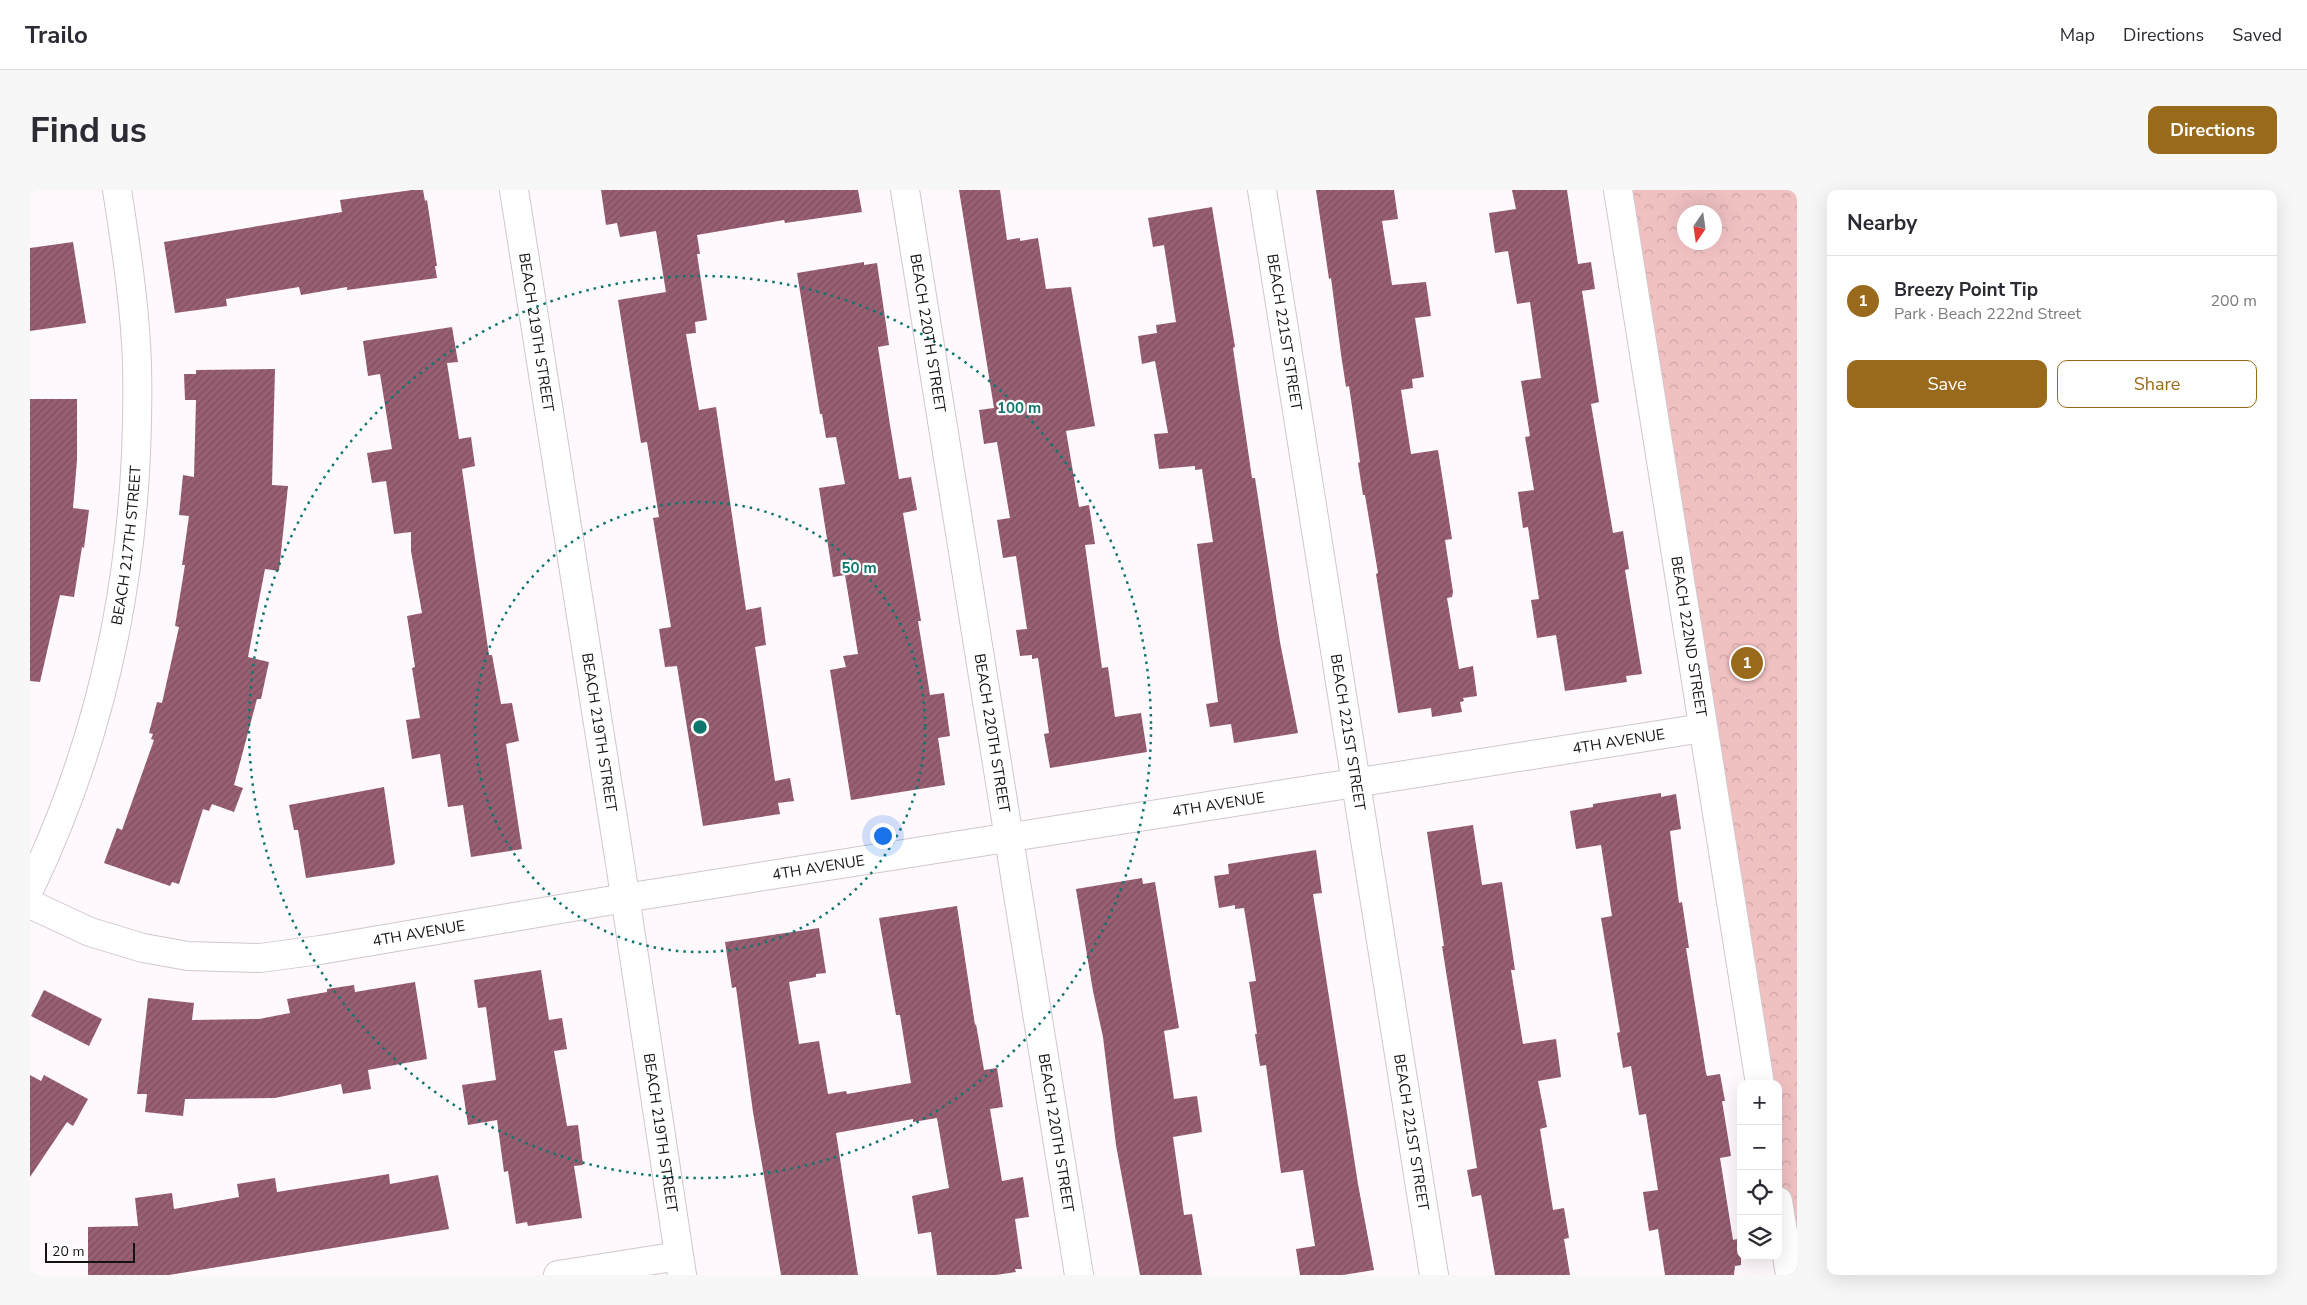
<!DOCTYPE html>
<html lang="en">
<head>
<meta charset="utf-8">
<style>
	body { margin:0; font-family:"Nunito Sans",sans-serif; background:#f7f7f7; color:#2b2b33 }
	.controls { position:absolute; right:15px; bottom:15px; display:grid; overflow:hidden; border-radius:10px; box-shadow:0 5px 20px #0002 }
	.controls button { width:45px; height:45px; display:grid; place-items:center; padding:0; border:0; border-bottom:1px solid #e1e1e2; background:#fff; color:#2b2b33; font:25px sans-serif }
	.compass { position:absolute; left:1647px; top:15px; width:45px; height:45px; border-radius:50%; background:#fff; box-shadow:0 5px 20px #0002; rotate:193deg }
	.scale { position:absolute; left:15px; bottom:12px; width:90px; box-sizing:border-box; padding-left:5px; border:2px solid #151214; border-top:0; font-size:14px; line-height:18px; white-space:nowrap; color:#151214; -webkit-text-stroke:4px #fff; paint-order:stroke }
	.you { position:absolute; left:852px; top:645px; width:18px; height:18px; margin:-12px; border:4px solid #fff; border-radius:50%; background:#1a73e8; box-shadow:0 0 0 8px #1a73e833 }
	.badge { display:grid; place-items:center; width:32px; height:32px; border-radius:50%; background:#9a6a1c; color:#fff; font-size:16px; font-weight:700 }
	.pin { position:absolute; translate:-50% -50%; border:2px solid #fff; box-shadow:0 1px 5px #0006 }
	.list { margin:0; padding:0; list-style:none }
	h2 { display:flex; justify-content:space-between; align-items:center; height:65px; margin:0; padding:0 20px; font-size:21px }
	h2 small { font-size:16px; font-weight:400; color:#7c7c81 }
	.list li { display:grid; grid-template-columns:32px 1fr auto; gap:15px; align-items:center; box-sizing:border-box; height:90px; padding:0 20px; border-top:1px solid #e1e1e2 }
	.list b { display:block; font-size:19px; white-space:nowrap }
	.list p { margin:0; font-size:16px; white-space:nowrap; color:#7c7c81 }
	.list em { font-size:16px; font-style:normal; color:#7c7c81 }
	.actions { display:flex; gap:10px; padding:15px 20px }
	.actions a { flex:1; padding:11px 0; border:1px solid #9a6a1c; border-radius:10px; text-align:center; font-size:18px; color:#9a6a1c }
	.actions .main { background:#9a6a1c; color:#fff }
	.icon { flex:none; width:28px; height:28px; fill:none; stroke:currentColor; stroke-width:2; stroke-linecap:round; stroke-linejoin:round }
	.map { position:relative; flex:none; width:1767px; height:1085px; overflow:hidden; border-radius:10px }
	header { display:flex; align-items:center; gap:30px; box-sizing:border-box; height:70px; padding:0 25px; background:#fff; border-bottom:1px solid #e1e1e2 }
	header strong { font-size:24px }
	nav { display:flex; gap:28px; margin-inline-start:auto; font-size:18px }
	.intro { display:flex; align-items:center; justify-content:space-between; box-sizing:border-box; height:120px; padding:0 30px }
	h1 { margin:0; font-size:35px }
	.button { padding:12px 22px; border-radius:10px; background:#9a6a1c; color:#fff; font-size:18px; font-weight:700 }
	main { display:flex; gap:30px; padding:0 30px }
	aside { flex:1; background:#fff; border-radius:10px; box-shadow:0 5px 20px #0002 }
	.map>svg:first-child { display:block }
</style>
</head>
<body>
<header>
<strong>Trailo</strong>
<nav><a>Map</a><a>Directions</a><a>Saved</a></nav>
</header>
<div class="intro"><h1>Find us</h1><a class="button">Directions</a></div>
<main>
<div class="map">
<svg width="1767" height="1085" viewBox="0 0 1767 1085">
	<defs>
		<pattern id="park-crowns" width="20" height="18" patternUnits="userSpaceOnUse" patternTransform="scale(1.25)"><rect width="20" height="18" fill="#f1c1c2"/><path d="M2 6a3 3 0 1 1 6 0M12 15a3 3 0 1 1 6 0" fill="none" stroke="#cea5a6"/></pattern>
		<pattern id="building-hatch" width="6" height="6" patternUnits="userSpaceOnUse" patternTransform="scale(1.25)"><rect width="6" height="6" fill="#996074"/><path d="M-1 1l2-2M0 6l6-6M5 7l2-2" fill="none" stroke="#7c4e5e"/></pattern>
	</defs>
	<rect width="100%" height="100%" fill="#fff8fd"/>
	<!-- park -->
	<path fill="url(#park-crowns)" fill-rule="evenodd" d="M 1593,0 L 1767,0 L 1767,1085 L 1748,1002 L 1748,894 L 1731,894 ZM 1654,22 L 1684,22 L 1684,52 L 1654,52 Z"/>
	<!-- building -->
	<path fill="url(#building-hatch)" d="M 382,0 L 393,0 L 395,11 L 397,10 L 407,76 L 405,76 L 407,88 L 317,100 L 317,97 L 271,105 L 269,97 L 196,109 L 197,116 L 145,123 L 134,52 L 312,22 L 310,10 Z
		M 571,0 L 828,0 L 832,22 L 755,33 L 754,30 L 667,45 L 670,64 L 667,64 L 677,130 L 665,132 L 666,143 L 656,144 L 669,220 L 686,217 L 716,420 L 731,417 L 736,455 L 725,457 L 745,591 L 760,588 L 764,611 L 748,613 L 750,624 L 673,636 L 647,476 L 635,477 L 629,439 L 641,437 L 623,328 L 629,327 L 617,252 L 611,253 L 588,110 L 636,102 L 626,41 L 590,47 L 587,33 L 576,35 Z
		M 929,0 L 970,0 L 977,50 L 990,48 L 990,51 L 1008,48 L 1016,99 L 1041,97 L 1065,236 L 1036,241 L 1049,317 L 1059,315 L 1065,354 L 1055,355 L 1072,478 L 1078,477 L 1085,527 L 1111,523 L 1117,562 L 1020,578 L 1014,544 L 1019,543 L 1008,468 L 1002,469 L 1002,465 L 990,466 L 986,440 L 997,439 L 986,366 L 973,368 L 967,330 L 980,328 L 967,252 L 954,254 L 949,220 L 964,218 Z
		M 1286,0 L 1364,0 L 1368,29 L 1352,31 L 1362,95 L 1396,92 L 1401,126 L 1385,128 L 1394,187 L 1382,189 L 1383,198 L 1371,200 L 1381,264 L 1408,260 L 1422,349 L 1415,350 L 1423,402 L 1422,407 L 1417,408 L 1429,479 L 1443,476 L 1447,506 L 1433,508 L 1434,511 L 1430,512 L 1432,522 L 1402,527 L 1401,518 L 1368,523 L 1346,384 L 1348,383 L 1335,305 L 1333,305 L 1328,273 L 1330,272 L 1319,196 L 1316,197 L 1311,164 L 1301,88 L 1299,89 Z
		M 1482,0 L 1537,0 L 1548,74 L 1561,72 L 1565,99 L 1552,101 L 1569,212 L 1561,214 L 1583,343 L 1593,341 L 1599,379 L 1595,380 L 1612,484 L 1596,486 L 1597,492 L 1535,501 L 1526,445 L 1507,448 L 1501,410 L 1509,409 L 1498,337 L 1493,338 L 1488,302 L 1504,300 L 1495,247 L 1500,246 L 1491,191 L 1511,188 L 1500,112 L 1487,114 L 1478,61 L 1465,63 L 1459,23 L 1486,19 Z
		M 1182,17 L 1205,157 L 1203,158 L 1222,288 L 1225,288 L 1250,452 L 1268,543 L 1204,553 L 1201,534 L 1180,537 L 1176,514 L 1188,512 L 1167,354 L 1183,352 L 1172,279 L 1165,280 L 1165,276 L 1129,279 L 1124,244 L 1138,243 L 1125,171 L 1112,174 L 1108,146 L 1127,143 L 1126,135 L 1146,132 L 1134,55 L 1123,57 L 1118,28 Z
		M 43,52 L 56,133 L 0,141 L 0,58 Z
		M 834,72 L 834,75 L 847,73 L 859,155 L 848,157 L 860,235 L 869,289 L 881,287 L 887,320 L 873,323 L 891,431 L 888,431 L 900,505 L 914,503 L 920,546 L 908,548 L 915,595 L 821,610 L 800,480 L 816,477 L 813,466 L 828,464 L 815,385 L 803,387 L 789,298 L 815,294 L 806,247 L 796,248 L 792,224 L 790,224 L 767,83 Z
		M 422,137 L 428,172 L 417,173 L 429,249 L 441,247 L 445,276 L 432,279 L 459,465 L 462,465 L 471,514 L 482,513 L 489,551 L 476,554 L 492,659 L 441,667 L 433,615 L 418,617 L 410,564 L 382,569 L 376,530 L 390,528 L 382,478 L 385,477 L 377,426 L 392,423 L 381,361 L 381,342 L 364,344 L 356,291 L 342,293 L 337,263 L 362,259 L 350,184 L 338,186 L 333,151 Z
		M 245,179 L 242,295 L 258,296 L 249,381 L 235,379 L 218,467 L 239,472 L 231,509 L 227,509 L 204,595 L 213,598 L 204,622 L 182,614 L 179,621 L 173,619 L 149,694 L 142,692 L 140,696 L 74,673 L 87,638 L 92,640 L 124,550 L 121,549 L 123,544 L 119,543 L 127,512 L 132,513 L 149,437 L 145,436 L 155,375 L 152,375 L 159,326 L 149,325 L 153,285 L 164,287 L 166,210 L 155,210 L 154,184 L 166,184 L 166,180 Z
		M 0,209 L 47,209 L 47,270 L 43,318 L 59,320 L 54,358 L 52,357 L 44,407 L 30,405 L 10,492 L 0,491 Z
		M 354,597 L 365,673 L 363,675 L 276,688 L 268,640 L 264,640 L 259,615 Z
		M 1631,603 L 1631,607 L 1646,604 L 1651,639 L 1640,641 L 1649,713 L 1652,712 L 1659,758 L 1656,758 L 1676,883 L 1677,886 L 1690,884 L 1695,911 L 1692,911 L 1701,966 L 1690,968 L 1703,1050 L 1711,1048 L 1711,1075 L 1705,1076 L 1704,1085 L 1635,1085 L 1628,1039 L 1619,1041 L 1613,1002 L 1628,1000 L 1616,924 L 1609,925 L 1601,876 L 1593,878 L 1587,843 L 1590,842 L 1571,728 L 1582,726 L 1571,655 L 1546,659 L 1540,621 L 1563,617 L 1563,614 Z
		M 1443,635 L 1452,695 L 1472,692 L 1485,780 L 1481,780 L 1493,854 L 1526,849 L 1531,887 L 1508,891 L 1517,937 L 1510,939 L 1523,1020 L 1534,1018 L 1539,1048 L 1534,1049 L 1540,1085 L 1465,1085 L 1451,1005 L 1442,1007 L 1437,980 L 1447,978 L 1412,756 L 1414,756 L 1397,642 Z
		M 1286,660 L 1292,703 L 1283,704 L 1328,994 L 1344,1080 L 1313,1085 L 1270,1085 L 1266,1059 L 1285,1056 L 1273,980 L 1251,983 L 1236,875 L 1230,876 L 1225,844 L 1227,844 L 1219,792 L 1226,791 L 1214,718 L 1205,719 L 1205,715 L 1189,718 L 1184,686 L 1199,684 L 1198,674 Z
		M 1112,688 L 1113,694 L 1125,692 L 1149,838 L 1134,841 L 1144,909 L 1167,906 L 1172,942 L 1143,947 L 1154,1025 L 1162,1024 L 1172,1085 L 1110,1085 L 1086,955 L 1073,847 L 1063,801 L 1046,699 Z
		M 927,716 L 945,835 L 946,834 L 954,880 L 967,878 L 973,917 L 960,919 L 972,991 L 993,987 L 999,1027 L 985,1029 L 992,1079 L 985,1079 L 986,1082 L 966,1085 L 907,1085 L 901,1042 L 888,1044 L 882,1006 L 919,998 L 907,928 L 883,932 L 883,929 L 806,943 L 828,1085 L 751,1085 L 723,922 L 706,797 L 702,798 L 695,752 L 789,738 L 796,783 L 786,784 L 786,787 L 759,792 L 769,854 L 789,851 L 798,904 L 816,901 L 817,904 L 881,893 L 870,825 L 866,825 L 849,728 Z
		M 511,780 L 519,830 L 532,828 L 537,859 L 524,861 L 537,936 L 548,935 L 553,975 L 544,976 L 552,1028 L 498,1036 L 497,1032 L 486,1034 L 478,981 L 474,982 L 467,930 L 438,935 L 432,895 L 466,890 L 456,817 L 448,818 L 444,790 Z
		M 385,792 L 397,869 L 338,880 L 341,899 L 313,904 L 311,894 L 245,908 L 155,909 L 153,926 L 115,922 L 117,904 L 107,904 L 118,808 L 164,813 L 162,830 L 229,829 L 260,823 L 257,809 L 297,802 L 297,799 L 324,795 L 325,802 Z
		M 14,800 L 72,829 L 59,856 L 1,826 Z
		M 0,885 L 11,891 L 14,885 L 58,909 L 43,936 L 37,932 L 0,987 Z
		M 359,984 L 360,994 L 408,985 L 419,1039 L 139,1085 L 58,1085 L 58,1037 L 108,1036 L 105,1008 L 142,1003 L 144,1019 L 209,1007 L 207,994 L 245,988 L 247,1002 Z"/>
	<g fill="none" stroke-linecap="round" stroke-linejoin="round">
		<defs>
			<g id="minor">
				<path id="s1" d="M 484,0 L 590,673 L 652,1085"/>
				<path id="s2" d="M 875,0 L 1049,1085"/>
				<path id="s3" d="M 1232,0 L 1404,1085"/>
				<path id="s4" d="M 1588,0 L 1730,894"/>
				<path id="s5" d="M 0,698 C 80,531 111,357 107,173 C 105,116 96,57 87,0"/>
				<path id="s6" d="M 0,714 L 60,742 L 113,758 L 158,766 L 230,768 L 290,760 L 595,708 L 1673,538"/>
				<path d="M 1748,1011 L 1760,1085"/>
				<path d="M 528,1085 L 649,1066"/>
			</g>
		</defs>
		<!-- minor casing -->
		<use href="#minor" stroke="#d1c7ce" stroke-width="30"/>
		<!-- minor -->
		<use href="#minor" stroke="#fff" stroke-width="28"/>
	</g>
	<!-- distance rings -->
	<g fill="none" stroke="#0f766e" stroke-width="2.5" stroke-dasharray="2.5 5">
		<circle cx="670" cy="537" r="225"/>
		<circle cx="670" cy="537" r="451"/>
	</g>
	<g text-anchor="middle" stroke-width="4.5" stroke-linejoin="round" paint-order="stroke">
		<!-- street labels -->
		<g font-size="15" fill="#151214" stroke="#fff">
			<text dy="5" stroke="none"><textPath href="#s1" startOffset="144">BEACH 219TH STREET</textPath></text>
			<text dy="5" stroke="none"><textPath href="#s3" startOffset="144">BEACH 221ST STREET</textPath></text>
			<text dy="5" stroke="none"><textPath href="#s2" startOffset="145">BEACH 220TH STREET</textPath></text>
			<text dy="5" stroke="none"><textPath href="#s5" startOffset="358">BEACH 217TH STREET</textPath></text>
			<text dy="5" stroke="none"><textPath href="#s4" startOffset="452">BEACH 222ND STREET</textPath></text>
			<text dy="5" stroke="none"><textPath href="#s1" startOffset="549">BEACH 219TH STREET</textPath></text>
			<text dy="5" stroke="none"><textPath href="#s3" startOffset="549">BEACH 221ST STREET</textPath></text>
			<text dy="5" stroke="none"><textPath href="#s2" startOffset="550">BEACH 220TH STREET</textPath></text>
			<text dy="5" stroke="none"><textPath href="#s6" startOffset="1615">4TH AVENUE</textPath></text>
			<text dy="5" stroke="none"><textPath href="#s6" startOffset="1210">4TH AVENUE</textPath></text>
			<text dy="5" stroke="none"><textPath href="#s6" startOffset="805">4TH AVENUE</textPath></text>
			<text dy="5" stroke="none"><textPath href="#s6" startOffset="400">4TH AVENUE</textPath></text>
			<text dy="5" stroke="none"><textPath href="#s2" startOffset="955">BEACH 220TH STREET</textPath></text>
			<text dy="5" stroke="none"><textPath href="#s1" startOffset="954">BEACH 219TH STREET</textPath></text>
			<text dy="5" stroke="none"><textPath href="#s3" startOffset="954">BEACH 221ST STREET</textPath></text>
		</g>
	</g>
	<circle cx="670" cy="537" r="8" fill="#0f766e" stroke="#fff" stroke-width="2.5"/>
	<g font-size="15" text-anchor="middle" font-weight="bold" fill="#0f766e" stroke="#fff" stroke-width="4.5" stroke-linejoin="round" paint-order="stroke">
		<text x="989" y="223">100 m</text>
		<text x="829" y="383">50 m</text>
	</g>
</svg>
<div class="controls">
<button>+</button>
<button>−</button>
<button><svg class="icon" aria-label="locate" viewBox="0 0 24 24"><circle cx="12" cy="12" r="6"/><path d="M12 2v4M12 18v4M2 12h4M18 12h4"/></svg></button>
<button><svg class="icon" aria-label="layers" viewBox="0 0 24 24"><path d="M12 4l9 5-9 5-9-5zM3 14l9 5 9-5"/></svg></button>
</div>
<svg class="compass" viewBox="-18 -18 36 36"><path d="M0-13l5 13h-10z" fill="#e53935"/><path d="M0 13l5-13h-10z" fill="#7c7c81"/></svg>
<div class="scale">20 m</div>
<div class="you"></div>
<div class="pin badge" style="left:1717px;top:473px">1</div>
</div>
<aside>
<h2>Nearby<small></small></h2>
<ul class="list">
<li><span class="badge">1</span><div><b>Breezy Point Tip</b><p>Park · Beach 222nd Street</p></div><em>200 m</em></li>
</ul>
<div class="actions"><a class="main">Save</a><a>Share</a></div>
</aside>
</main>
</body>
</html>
